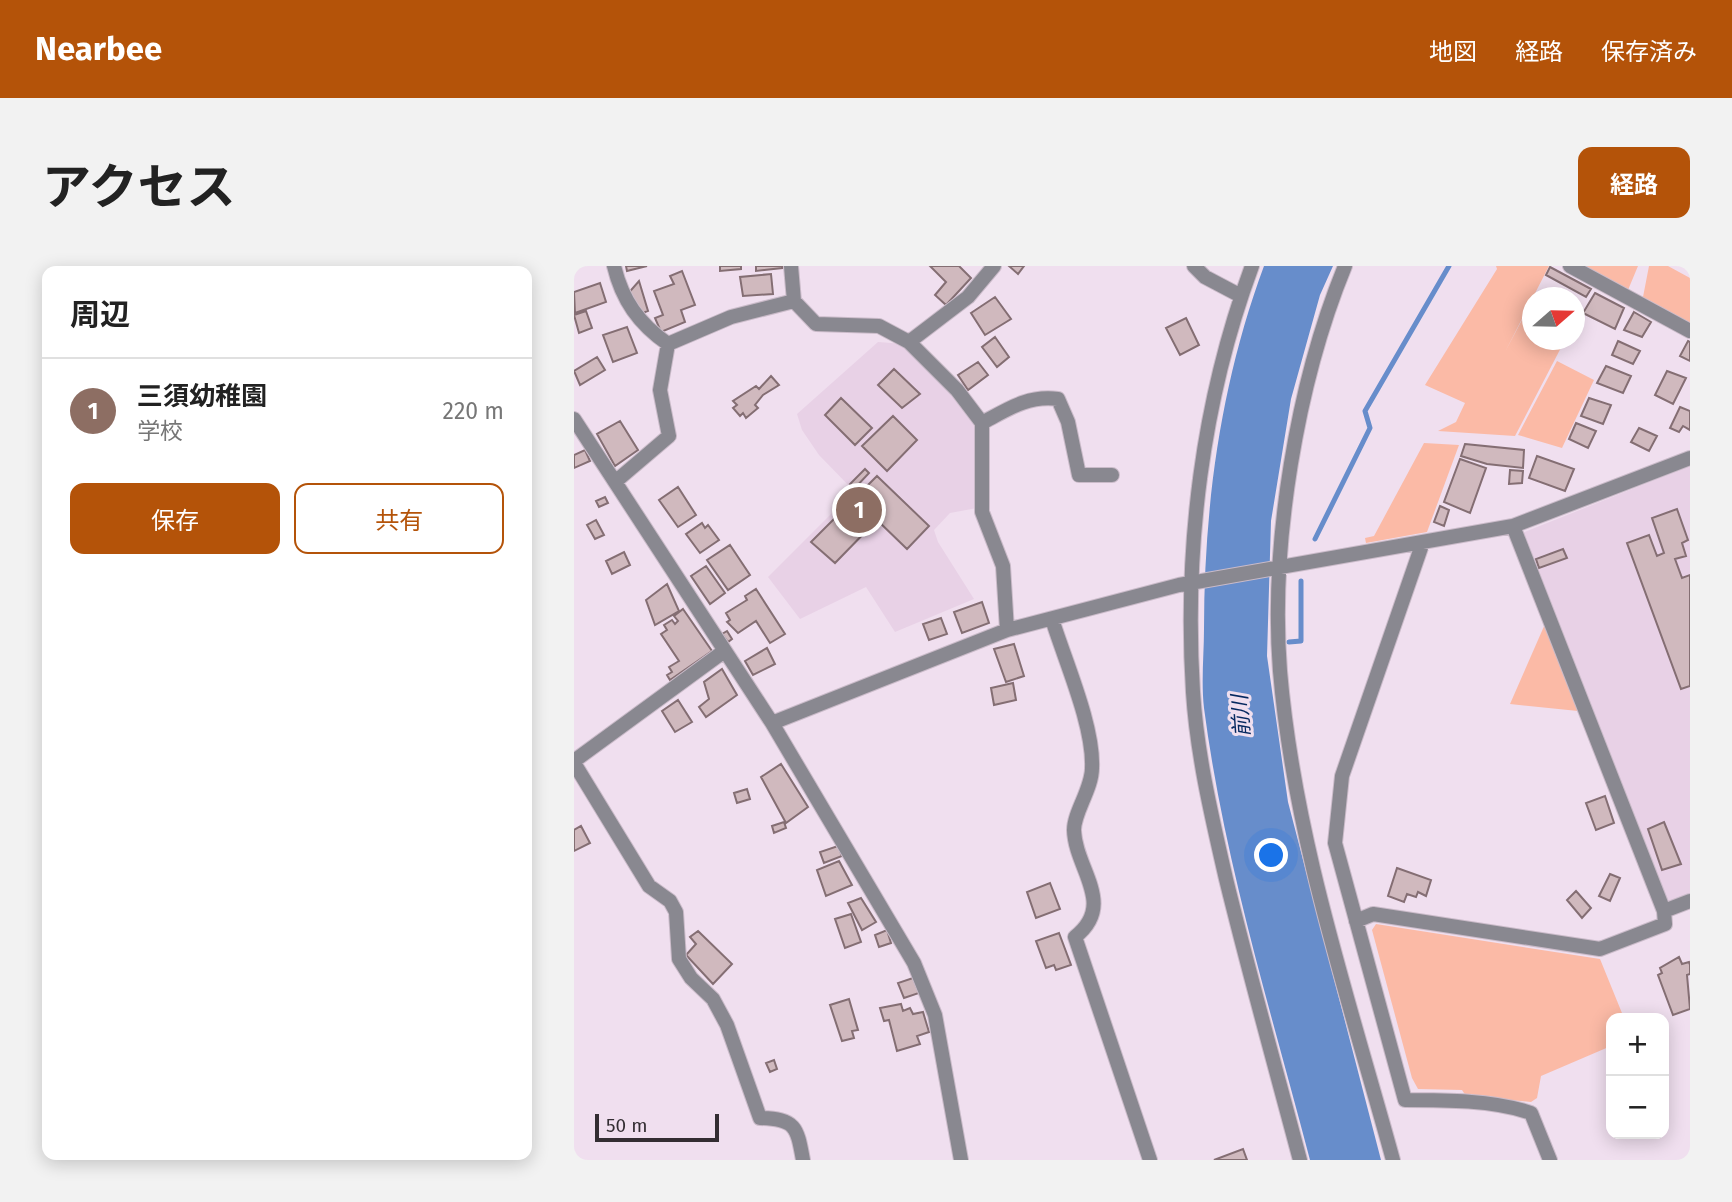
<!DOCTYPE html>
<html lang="ja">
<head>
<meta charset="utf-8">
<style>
	body { margin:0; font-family:"Fira Sans","Noto Sans JP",sans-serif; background:#f2f2f2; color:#222 }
	.controls { position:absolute; right:21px; bottom:21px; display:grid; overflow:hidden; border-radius:14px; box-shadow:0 4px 18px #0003 }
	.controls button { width:63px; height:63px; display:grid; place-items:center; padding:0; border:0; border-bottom:2px solid #e0e0e0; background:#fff; color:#222; font:35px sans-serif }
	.compass { position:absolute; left:948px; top:21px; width:63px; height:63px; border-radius:50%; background:#fff; box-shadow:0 4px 18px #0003; rotate:70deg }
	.scale { position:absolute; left:21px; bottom:18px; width:124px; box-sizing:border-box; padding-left:7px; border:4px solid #332d32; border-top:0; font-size:19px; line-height:24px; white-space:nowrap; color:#332d32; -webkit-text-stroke:5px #f0dfef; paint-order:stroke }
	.you { position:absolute; left:698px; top:590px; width:24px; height:24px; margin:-18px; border:5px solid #fff; border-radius:50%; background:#1a73e8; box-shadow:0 0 0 10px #1a73e833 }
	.badge { display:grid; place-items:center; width:46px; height:46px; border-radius:50%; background:#b45309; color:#fff; font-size:23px; font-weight:700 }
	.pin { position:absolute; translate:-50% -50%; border:4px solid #fff; box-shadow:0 2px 7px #0006 }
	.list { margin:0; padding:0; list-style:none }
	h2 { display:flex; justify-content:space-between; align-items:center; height:91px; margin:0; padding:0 28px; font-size:30px }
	h2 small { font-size:23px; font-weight:400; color:#767676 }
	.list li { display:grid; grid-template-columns:46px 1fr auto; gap:21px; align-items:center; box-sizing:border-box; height:105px; padding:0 28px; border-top:2px solid #e0e0e0 }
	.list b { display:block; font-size:26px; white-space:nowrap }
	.list p { margin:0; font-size:23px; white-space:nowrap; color:#767676 }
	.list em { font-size:23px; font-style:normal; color:#767676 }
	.actions { display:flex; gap:14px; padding:21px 28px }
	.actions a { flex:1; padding:16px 0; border:2px solid #b45309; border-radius:14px; text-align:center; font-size:24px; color:#b45309 }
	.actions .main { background:#b45309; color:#fff }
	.map { position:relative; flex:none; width:1116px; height:894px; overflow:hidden; border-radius:14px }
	header { display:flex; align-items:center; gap:42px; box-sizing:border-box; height:98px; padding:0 35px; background:#b45309; color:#fff }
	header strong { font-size:33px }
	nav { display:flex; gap:38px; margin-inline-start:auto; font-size:24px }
	.intro { display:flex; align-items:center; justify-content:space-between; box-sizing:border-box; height:168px; padding:0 42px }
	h1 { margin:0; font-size:49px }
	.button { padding:18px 32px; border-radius:14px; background:#b45309; color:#fff; font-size:24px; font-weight:700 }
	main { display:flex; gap:42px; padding:0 42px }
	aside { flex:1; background:#fff; border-radius:14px; box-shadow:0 4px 18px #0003 }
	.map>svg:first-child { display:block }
</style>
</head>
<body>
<header>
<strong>Nearbee</strong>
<nav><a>地図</a><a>経路</a><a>保存済み</a></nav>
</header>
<div class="intro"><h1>アクセス</h1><a class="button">経路</a></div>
<main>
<aside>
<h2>周辺<small></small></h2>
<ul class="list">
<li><span class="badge" style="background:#8d6e63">1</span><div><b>三須幼稚園</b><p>学校</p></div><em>220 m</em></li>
</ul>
<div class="actions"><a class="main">保存</a><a>共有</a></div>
</aside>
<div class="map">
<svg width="1116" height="894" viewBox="0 0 1116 894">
	<rect width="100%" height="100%" fill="#f0dfef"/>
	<!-- built -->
	<path fill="#e8d1e6" d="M 304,76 L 330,78 L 379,128 L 406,166 L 403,242 L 376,247 L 360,264 L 364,276 L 400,333 L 321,366 L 292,321 L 226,353 L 194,311 L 280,225 L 245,189 L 228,164 L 223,148 Z
		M 1116,200 L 1116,630 L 1098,637 L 1091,633 L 948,267 Z"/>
	<!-- green -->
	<path fill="#fbbaa6" d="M 922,0 L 975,0 L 931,86 L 958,35 L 958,74 L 991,74 L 941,170 L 864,165 L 882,156 L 891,137 L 851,119 L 923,3 Z
		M 1009,0 L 1064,0 L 1054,24 Z
		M 1075,0 L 1094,0 L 1116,12 L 1116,57 L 1069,31 Z
		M 983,95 L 1020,114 L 988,182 L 944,169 Z
		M 850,177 L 885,179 L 853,266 L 792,277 L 791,272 L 800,270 Z
		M 971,358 L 1004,445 L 936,438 Z
		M 802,658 L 1026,693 L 1050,752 L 1037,752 L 1037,780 L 967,810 L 963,832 L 957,836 L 892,830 L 888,824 L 844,823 L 838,812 L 798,664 Z"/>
	<!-- water -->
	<path fill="#678dcb" d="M 690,0 L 759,0 L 746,29 L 717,133 L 697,255 L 693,390 L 714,536 L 807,894 L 736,894 C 697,745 650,595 630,442 C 627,416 630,388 630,363 C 630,239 647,116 690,0 Z"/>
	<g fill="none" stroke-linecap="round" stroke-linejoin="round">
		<!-- stream -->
		<path stroke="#678dcb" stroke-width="5" d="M 741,273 L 796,162 L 791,145 L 875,0
			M 715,376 L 727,375 L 727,315"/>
	</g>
	<!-- building -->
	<path fill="#d0b9be" stroke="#846e73" stroke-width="2" d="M 52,0 L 73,0 L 53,5 Z
		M 146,0 L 167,0 L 167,3 L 146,5 Z
		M 182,0 L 208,0 L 208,2 L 182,5 Z
		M 356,0 L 385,0 L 397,12 L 372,39 L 361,29 L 372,16 Z
		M 435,0 L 450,0 L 444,8 Z
		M 976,1 L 1017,23 L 1012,31 L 972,9 Z
		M 108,5 L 121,39 L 107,44 L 111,56 L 87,66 L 81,52 L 89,49 L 80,25 L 100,18 L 96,10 Z
		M 197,8 L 199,28 L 169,30 L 166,11 Z
		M 65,15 L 74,45 L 66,48 L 51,31 Z
		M 26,17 L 32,36 L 1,47 L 0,26 Z
		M 1021,27 L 1050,42 L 1041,63 L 1009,47 Z
		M 421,31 L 437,53 L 411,69 L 397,47 Z
		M 12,45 L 18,62 L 5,67 L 0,49 Z
		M 1060,46 L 1077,56 L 1068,71 L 1050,64 Z
		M 612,52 L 625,79 L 606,89 L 592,62 Z
		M 53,61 L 63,87 L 39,96 L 29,69 Z
		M 421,71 L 435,91 L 423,101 L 408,81 Z
		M 1044,75 L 1066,85 L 1059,98 L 1038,89 Z
		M 1114,75 L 1116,76 L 1116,95 L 1106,90 Z
		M 23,91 L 31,104 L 6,119 L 0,105 Z
		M 404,96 L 414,109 L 394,124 L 384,109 Z
		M 1032,100 L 1057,110 L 1049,127 L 1023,117 Z
		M 320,103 L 346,128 L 328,142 L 304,119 Z
		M 1093,105 L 1112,112 L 1099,138 L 1081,129 Z
		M 197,110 L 205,119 L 189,129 L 181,139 L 184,142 L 172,152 L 169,147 L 166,150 L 159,142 L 163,139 L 159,135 L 182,120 L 185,123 Z
		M 267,132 L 298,162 L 281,179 L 251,149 Z
		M 1015,132 L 1037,139 L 1029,158 L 1007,150 Z
		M 1106,141 L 1116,145 L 1116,164 L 1109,160 L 1105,166 L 1096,162 Z
		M 319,150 L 343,174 L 313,205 L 288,180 Z
		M 46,155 L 64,184 L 41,200 L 23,168 Z
		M 1002,157 L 1022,165 L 1014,182 L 995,173 Z
		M 1065,162 L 1083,170 L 1075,185 L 1057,176 Z
		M 891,178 L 950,184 L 949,202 L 913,198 L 887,190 Z
		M 11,184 L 16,195 L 0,202 L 0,189 Z
		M 963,190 L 1000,203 L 991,225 L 955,212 Z
		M 886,193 L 912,202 L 896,247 L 870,236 Z
		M 291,203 L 295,207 L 280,223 L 276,218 Z
		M 936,204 L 949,205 L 948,217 L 935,218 Z
		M 303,210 L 355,260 L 333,283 L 303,254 L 261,297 L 237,276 Z
		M 104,221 L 122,249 L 104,261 L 85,234 Z
		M 31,231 L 34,237 L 25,241 L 22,235 Z
		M 866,240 L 875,244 L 870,260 L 860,256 Z
		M 1103,243 L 1114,274 L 1108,277 L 1112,290 L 1101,293 L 1108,312 L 1116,309 L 1116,420 L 1107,423 L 1053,277 L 1075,269 L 1083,290 L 1090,287 L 1078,252 Z
		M 22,254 L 30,269 L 21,273 L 13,259 Z
		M 128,257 L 131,262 L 134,259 L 145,274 L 126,287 L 112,268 Z
		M 156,279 L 176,309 L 154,324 L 133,294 Z
		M 989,283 L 993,292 L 965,302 L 962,293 Z
		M 50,286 L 56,299 L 38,308 L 32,295 Z
		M 132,300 L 151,327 L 136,338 L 117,310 Z
		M 93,318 L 105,345 L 81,359 L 72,334 Z
		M 182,323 L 211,368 L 196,377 L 182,355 L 164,367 L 153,356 L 156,354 L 152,347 L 173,334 L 171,330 Z
		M 408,336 L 415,357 L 388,367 L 380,346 Z
		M 109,343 L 138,385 L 96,414 L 93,409 L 98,406 L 95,401 L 105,395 L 87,368 L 93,364 L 90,359 L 98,354 L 101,358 L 104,355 L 100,350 Z
		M 367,352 L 373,368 L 355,374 L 349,358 Z
		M 153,365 L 158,373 L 154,376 L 148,368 Z
		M 440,378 L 450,410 L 432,416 L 420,383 Z
		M 193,382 L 201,398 L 179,409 L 171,395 Z
		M 148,403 L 163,429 L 132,451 L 125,441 L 135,433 L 130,416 Z
		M 439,417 L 442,434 L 420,439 L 417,422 Z
		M 104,434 L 118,456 L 101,466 L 88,445 Z
		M 207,498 L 234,541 L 212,557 L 187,511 Z
		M 173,523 L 176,533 L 163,537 L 160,527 Z
		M 1031,530 L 1040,557 L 1022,564 L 1012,537 Z
		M 210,556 L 212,562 L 200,567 L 198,560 Z
		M 1090,556 L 1107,598 L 1088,604 L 1074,563 Z
		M 7,560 L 16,577 L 0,585 L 0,564 Z
		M 264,580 L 268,590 L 250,597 L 246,586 Z
		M 265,595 L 278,619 L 252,630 L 243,604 Z
		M 823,602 L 857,614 L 852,630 L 844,626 L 842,631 L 833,628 L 830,636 L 814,630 Z
		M 1036,608 L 1046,612 L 1036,635 L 1025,630 Z
		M 476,617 L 486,643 L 462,652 L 453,626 Z
		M 1002,625 L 1017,642 L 1008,652 L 993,634 Z
		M 287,632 L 302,656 L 288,664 L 274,637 Z
		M 277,648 L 287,676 L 271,682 L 261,653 Z
		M 313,664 L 317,677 L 305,681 L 301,669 Z
		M 124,665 L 158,698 L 139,718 L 112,689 L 122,678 L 116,671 Z
		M 485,667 L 497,699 L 482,704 L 480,699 L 472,702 L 462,675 Z
		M 1105,691 L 1108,698 L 1115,696 L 1116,699 L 1116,708 L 1113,709 L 1116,743 L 1099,749 L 1084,709 L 1088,707 L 1086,702 Z
		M 339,712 L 345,727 L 330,732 L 324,717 Z
		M 275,733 L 284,764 L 278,765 L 280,772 L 268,775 L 256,739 Z
		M 327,738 L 329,745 L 336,742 L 339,748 L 349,746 L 355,766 L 343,770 L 346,778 L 323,785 L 315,754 L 310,755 L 306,742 Z
		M 200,794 L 203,803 L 196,806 L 192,797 Z
		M 669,883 L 673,894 L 640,894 Z"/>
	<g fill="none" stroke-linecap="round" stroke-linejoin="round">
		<defs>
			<path id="street" d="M 40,0 C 48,34 65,58 94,78
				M 217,0 L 220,35 L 242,58 L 305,60 L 335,76 L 394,31 L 420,0
				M 620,0 L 631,11 L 667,30
				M 678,0 C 628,135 610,282 619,426 C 623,489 638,552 652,613 C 675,707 701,800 726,894
				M 771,0 C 723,117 696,278 706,405 C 720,571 775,734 819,894
				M 996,0 L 1116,65
				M 335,76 L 383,124 L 408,157 L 408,246 L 429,300 L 433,364
				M 0,153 L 198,457 L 340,697 L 361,749 L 387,894
				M 408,157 C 434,143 454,129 484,133 L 494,156 L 505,209 L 538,209
				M 41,216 L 95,170 L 86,124 L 94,78 L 157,51 L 220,35
				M 939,260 L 1090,645 L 1116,635
				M 849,276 L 768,510 L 761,577 L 831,834 C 870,834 920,834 957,847 L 976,894
				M 478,353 C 491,395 520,460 518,502 C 518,523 500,546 500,564 C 501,603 543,638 501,671 L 576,894
				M 198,457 L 433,364 L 605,319 L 939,260 L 1116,192
				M 0,495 L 149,386
				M 0,497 L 75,620 L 96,635 L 102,646 L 105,693 L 117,712 L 139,733 L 153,759 L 186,852 C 222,853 223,861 229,894
				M 782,655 L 799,648 L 1026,683 L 1091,658 L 1090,645"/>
		</defs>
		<!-- street casing -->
		<use href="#street" stroke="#cabbc9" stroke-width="16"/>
		<!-- street -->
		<use href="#street" stroke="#898890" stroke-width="14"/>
	</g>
	<g text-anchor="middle" stroke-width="6" stroke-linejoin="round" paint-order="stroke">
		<!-- water labels -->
		<g font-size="21" font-style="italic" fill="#05285f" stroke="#f0dfef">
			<text transform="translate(667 450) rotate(-94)" y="7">前川</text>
		</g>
	</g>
</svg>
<div class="controls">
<button>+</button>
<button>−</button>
</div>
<svg class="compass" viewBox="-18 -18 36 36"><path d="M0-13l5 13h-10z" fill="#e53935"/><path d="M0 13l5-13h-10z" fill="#767676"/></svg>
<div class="scale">50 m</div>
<div class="you"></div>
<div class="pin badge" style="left:285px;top:244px;background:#8d6e63">1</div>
</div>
</main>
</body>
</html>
